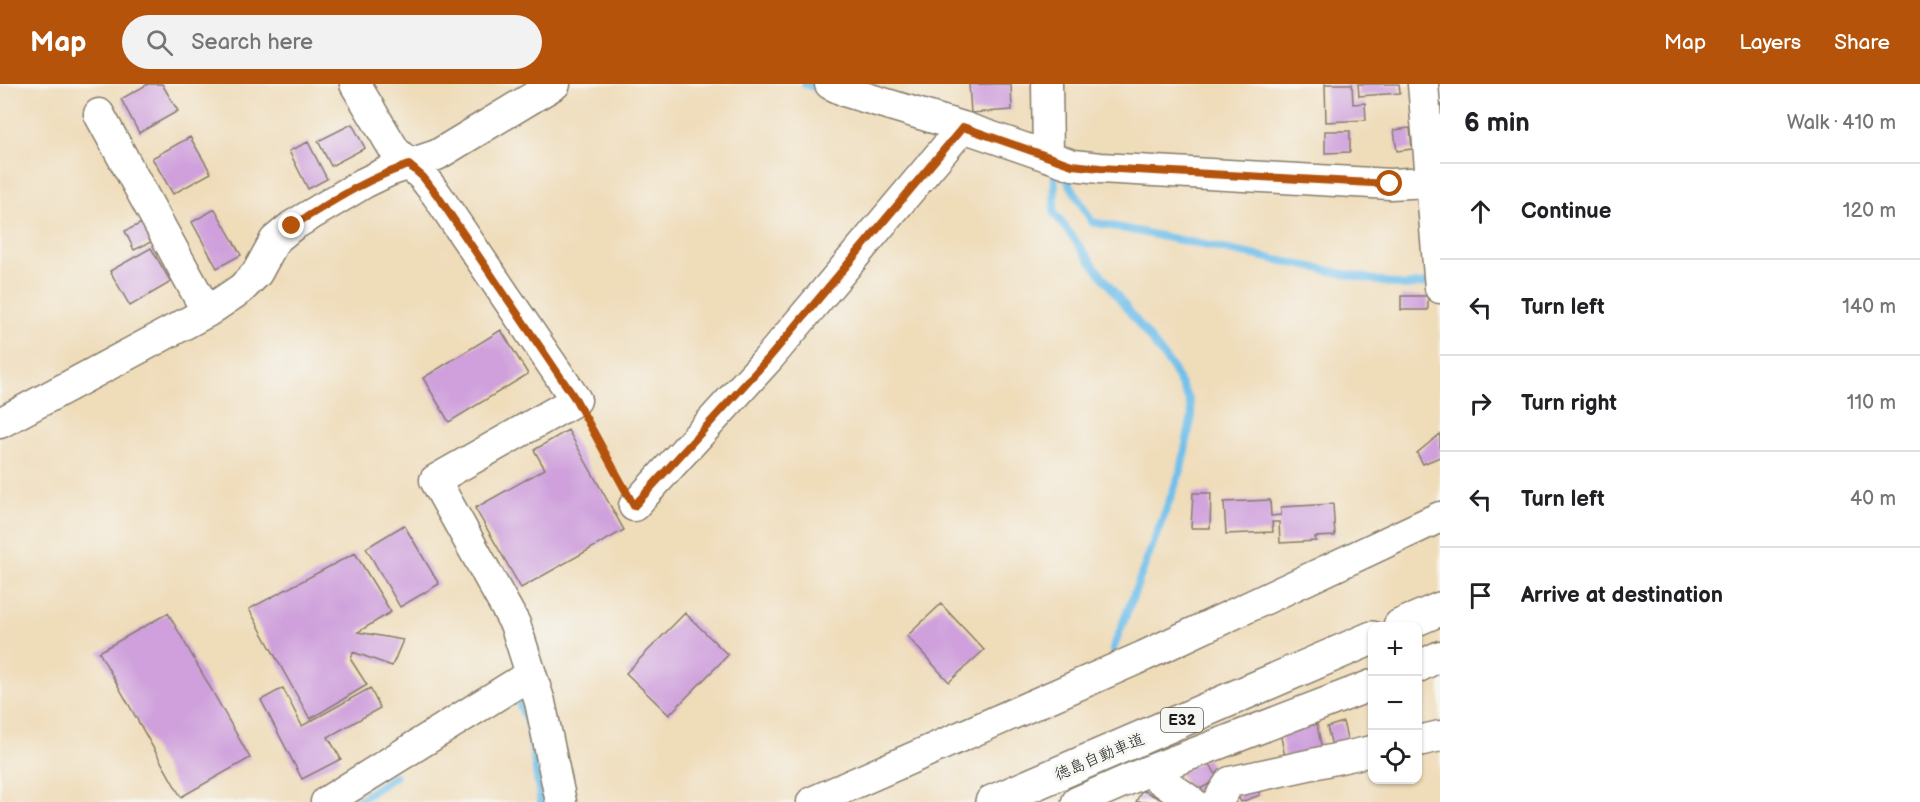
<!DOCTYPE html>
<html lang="en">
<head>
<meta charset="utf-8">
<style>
	body { margin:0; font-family:"Balsamiq Sans","Klee One",sans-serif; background:#f2f2f2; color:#202124 }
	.controls { position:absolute; right:18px; bottom:18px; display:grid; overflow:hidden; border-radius:12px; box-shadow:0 2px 4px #0004 }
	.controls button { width:54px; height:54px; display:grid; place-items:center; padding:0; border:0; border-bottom:2px solid #e0e0e0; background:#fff; color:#202124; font:30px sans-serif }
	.stop { position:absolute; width:18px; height:18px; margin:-14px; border:4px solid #b45309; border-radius:50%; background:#fff }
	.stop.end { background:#b45309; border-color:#fff; box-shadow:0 2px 6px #0008 }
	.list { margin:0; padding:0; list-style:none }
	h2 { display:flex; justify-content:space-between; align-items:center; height:78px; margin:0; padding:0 24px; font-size:26px }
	h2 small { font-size:20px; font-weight:400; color:#757577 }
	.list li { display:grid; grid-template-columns:39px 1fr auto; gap:18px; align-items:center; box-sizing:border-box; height:96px; padding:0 24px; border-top:2px solid #e0e0e0 }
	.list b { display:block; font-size:22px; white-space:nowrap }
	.list em { font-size:20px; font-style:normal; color:#757577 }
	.icon { flex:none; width:33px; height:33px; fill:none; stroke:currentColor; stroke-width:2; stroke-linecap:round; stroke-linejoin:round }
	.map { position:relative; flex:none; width:1440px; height:718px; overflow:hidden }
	header { display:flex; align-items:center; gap:36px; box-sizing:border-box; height:84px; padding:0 30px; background:#b45309; color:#fff }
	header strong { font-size:28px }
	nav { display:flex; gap:33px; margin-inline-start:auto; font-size:21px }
	.search { width:420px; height:54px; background:#f2f2f2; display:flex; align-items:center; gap:15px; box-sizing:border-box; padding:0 21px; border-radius:33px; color:#757577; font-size:22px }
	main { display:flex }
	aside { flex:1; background:#fff }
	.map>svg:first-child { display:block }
</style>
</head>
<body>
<header>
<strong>Map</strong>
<div class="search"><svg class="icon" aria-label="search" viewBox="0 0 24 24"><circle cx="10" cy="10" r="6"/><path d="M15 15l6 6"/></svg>Search here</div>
<nav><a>Map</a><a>Layers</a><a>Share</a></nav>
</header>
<main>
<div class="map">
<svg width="1440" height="718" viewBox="0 0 1440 718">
	<rect width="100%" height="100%" fill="#f6f6f2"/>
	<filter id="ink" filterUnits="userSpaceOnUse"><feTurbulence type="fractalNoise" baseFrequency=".0167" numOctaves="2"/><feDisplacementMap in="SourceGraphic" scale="12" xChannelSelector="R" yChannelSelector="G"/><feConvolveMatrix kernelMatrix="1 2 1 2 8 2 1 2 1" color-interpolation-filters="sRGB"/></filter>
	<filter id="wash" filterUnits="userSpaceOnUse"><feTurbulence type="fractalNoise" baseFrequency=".008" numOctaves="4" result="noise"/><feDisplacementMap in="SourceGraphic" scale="24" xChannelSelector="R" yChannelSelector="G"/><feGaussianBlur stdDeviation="1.35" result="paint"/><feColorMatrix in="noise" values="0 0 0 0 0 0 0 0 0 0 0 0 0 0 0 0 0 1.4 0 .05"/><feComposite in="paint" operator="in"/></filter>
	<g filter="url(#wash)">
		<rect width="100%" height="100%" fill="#efdcb9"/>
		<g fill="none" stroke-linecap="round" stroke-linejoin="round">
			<!-- stream -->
			<path stroke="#70bfeb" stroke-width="8" d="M 805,0 L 824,7
				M 1055,88 L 1054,129 L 1171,282 L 1189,316 L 1192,331 L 1181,386 L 1113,565
				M 1059,89 L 1065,92 L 1092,138 L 1404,202 L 1433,198
				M 513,614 L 516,612 L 529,641 L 541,718
				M 356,718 L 395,692"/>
		</g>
		<g id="blocks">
			<!-- building -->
			<path fill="#cfa0dc" d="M 148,0 L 162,0 L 178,27 L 139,49 L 121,15 Z
				M 969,0 L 1011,0 L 1012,26 L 971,29 Z
				M 1325,0 L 1352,0 L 1353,20 L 1365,19 L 1366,36 L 1326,38 Z
				M 1358,0 L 1399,0 L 1400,9 L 1359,12 Z
				M 352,40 L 365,64 L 331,82 L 318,57 Z
				M 1410,44 L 1412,65 L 1397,67 L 1394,46 Z
				M 1325,47 L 1350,47 L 1350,68 L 1325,69 Z
				M 190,53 L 211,89 L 173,110 L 152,74 Z
				M 308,58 L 327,95 L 308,105 L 289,67 Z
				M 215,125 L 241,171 L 217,184 L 192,138 Z
				M 142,139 L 151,158 L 134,166 L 125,147 Z
				M 151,164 L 171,198 L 130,222 L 110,187 Z
				M 1401,212 L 1428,212 L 1428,226 L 1401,226 Z
				M 501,246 L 528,290 L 449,338 L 423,294 Z
				M 568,346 L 624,446 L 521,504 L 475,424 L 545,385 L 534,366 Z
				M 1440,350 L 1440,373 L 1423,380 L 1417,369 Z
				M 1193,409 L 1211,409 L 1210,444 L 1191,444 Z
				M 1270,416 L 1271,432 L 1281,431 L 1281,423 L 1333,420 L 1335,452 L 1315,453 L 1316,457 L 1280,459 L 1279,438 L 1272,438 L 1273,448 L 1226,450 L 1224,418 Z
				M 404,441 L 439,500 L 400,523 L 366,464 Z
				M 355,469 L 391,528 L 358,548 L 403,556 L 392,582 L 353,568 L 351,576 L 367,601 L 310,635 L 249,525 Z
				M 941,520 L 984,566 L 949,598 L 907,552 Z
				M 168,529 L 250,674 L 181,713 L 99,568 Z
				M 685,529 L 728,571 L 669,631 L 626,589 Z
				M 283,604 L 302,642 L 370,604 L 380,624 L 328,653 L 341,675 L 302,695 L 261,616 Z
				M 1343,638 L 1348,658 L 1332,662 L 1327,643 Z
				M 1317,640 L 1322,666 L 1285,673 L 1280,648 Z
				M 1207,674 L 1218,695 L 1191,710 L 1179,689 Z
				M 1254,698 L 1260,711 L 1241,718 L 1235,706 Z
				M 1142,706 L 1166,718 L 1136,718 Z"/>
		</g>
	</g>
	<g filter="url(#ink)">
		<use href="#blocks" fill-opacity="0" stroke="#867c6a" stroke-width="1.5"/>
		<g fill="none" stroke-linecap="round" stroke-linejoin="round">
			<defs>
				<path id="minor" d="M 355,0 L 395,67 L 423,93 L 437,111 L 576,316 L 435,396 L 515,540 L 540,618 L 561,718
					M 830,0 L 847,8 L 963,43 L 1073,81 L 1100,84 L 1390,100 L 1430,98
					M 1047,0 L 1048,72
					M 1423,0 L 1440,204
					M 99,30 L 207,228
					M 0,339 L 207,228 L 241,205 L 257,189 L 275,156 L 292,142 L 364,99 L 389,87 L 437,71 L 555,0
					M 634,422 L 768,275 L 963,43
					M 1418,583 L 1440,572
					M 1418,657 L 1440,652
					M 1148,687 L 1192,718
					M 326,718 L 531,590
					M 812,718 L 1144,572 L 1440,433
					M 1077,718 L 1148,687 L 1372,601
					M 1217,718 L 1230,698 L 1372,667"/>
				<path id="highway" d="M 1400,542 L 1440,525
					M 992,718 L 1372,554"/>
			</defs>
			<!-- minor casing -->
			<use href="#minor" stroke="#867c6a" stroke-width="33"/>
			<!-- highway casing -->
			<use href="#highway" stroke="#867c6a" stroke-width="36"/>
			<!-- path -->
			<path stroke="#867c6a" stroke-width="4" stroke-dasharray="1.5 4.5" stroke-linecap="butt" d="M 589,340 L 620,396"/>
			<!-- minor -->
			<use href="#minor" stroke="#fff" stroke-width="30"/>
			<!-- highway -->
			<use href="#highway" stroke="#fff" stroke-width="33"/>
		</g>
	</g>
	<g fill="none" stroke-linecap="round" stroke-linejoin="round" filter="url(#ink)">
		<!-- route -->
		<path stroke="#b45309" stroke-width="8" d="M 292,142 C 330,119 367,94 409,81 L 423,93 L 437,111 L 576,316 L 634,422 L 768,275 L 963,43 L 1072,81 L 1100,84 L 1390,100"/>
	</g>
	<g text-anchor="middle" stroke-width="6" stroke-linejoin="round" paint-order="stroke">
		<!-- shield labels -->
		<rect fill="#f6f6f2" stroke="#5d5d5c" stroke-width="1.5" x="1161" y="624" width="42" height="24" rx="4.5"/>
		<g font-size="15" font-weight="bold" fill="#1c1c1c">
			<text x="1182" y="641">E32</text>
		</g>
		<!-- street labels -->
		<g font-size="16" fill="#1c1c1c" stroke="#f6f6f2">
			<text transform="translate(1099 672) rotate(-23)" y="6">徳島自動車道</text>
		</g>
	</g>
</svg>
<div class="controls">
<button>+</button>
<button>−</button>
<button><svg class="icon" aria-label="locate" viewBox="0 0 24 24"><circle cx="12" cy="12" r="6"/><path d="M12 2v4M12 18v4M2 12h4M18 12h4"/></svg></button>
</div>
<div class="stop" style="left:1390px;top:100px"></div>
<div class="stop end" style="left:292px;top:142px"></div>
</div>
<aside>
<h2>6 min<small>Walk · 410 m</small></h2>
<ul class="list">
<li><svg class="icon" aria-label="ahead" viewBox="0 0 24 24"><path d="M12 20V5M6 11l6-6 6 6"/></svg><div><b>Continue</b></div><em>120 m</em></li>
<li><svg class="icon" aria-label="left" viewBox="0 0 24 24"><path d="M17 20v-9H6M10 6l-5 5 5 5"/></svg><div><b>Turn left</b></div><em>140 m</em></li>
<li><svg class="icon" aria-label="right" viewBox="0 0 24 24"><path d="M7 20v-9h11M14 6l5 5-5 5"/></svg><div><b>Turn right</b></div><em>110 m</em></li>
<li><svg class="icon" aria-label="left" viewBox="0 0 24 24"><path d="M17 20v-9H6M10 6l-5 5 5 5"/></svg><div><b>Turn left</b></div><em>40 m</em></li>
<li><svg class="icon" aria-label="arrive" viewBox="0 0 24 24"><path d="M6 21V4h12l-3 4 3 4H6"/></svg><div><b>Arrive at destination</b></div></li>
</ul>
</aside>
</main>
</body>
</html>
